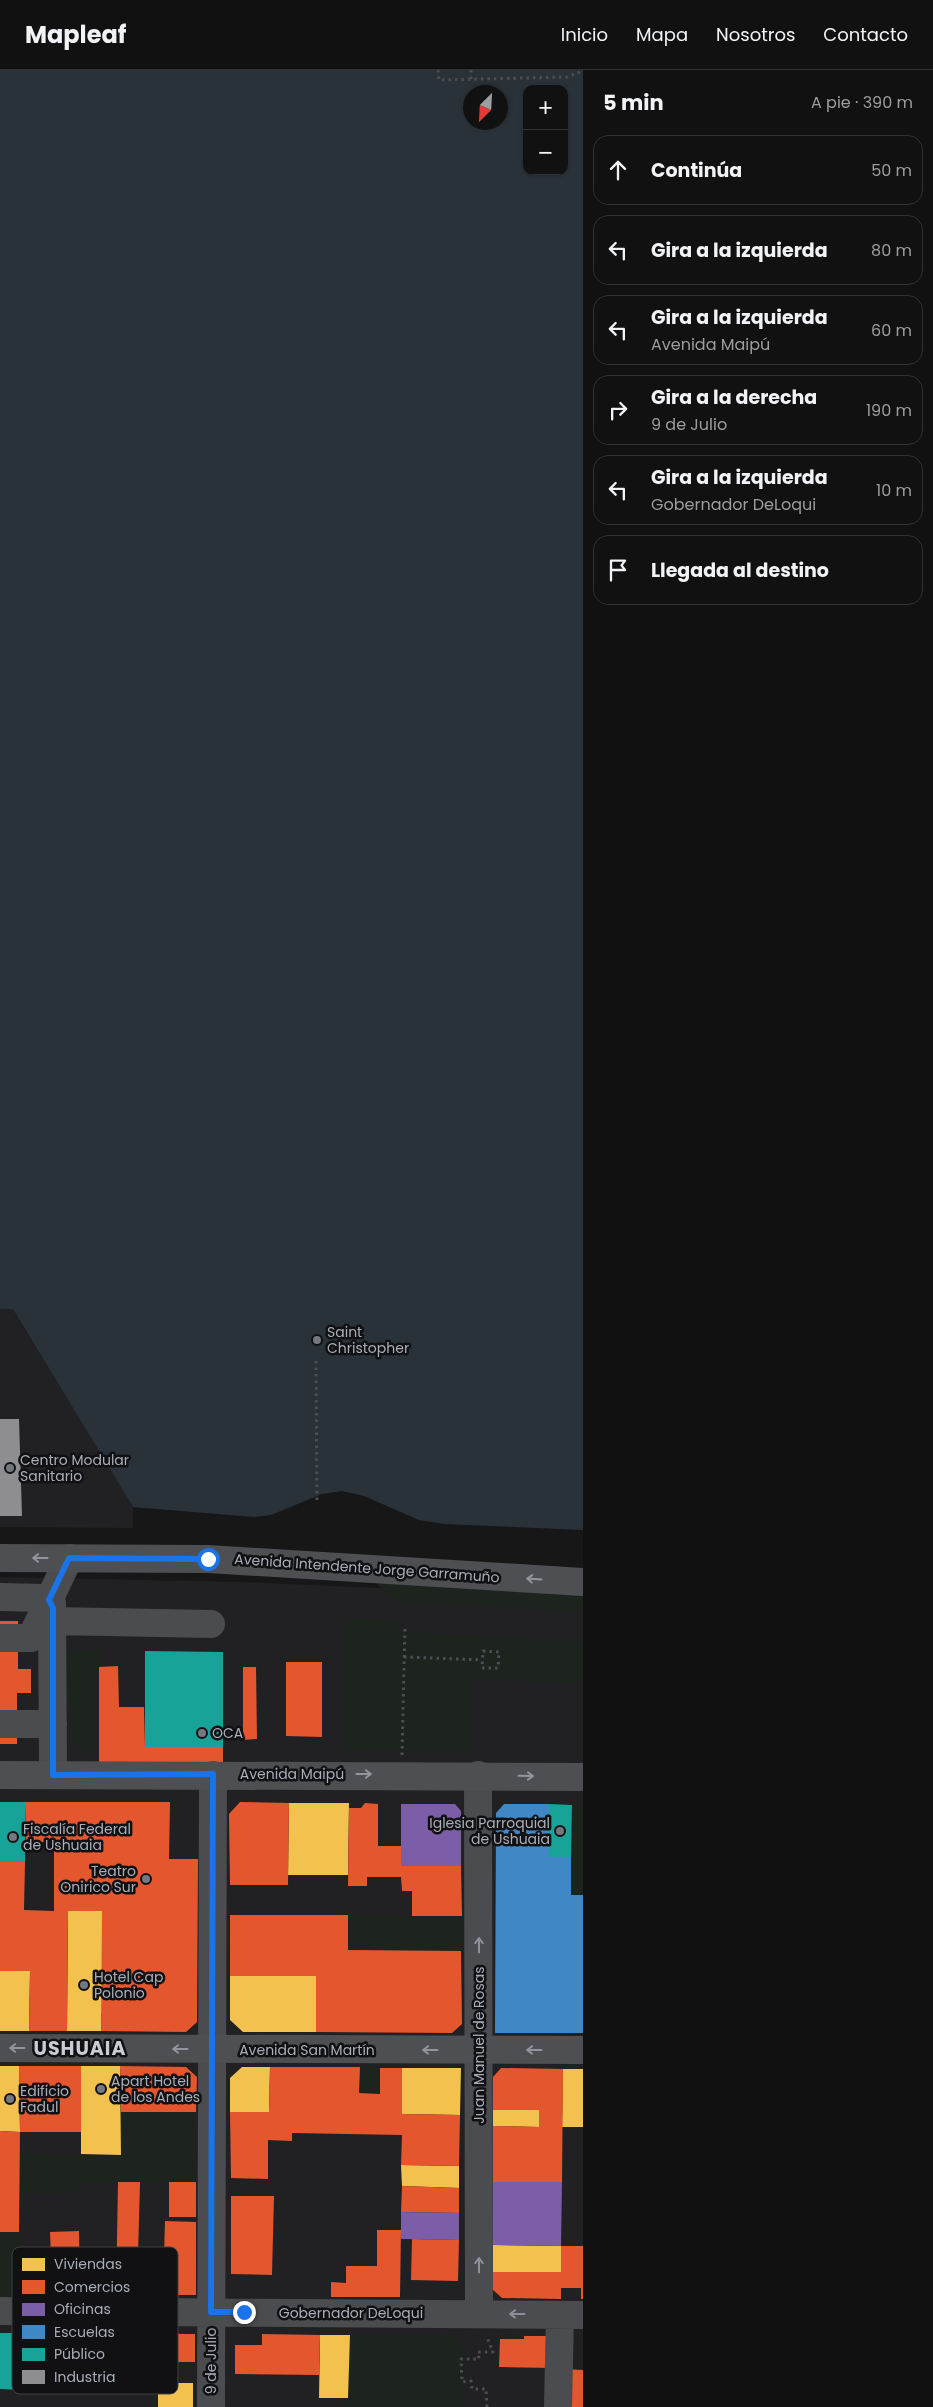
<!DOCTYPE html>
<html lang="es">
<head>
<meta charset="utf-8">
<style>
	body { margin:0; font-family:Poppins,sans-serif; background:#1a1a1a; color:#f1f3f6 }
	.controls { position:absolute; right:15px; top:15px; display:grid; overflow:hidden; border-radius:10px; box-shadow:0 1px 4px #0004 }
	.controls button { width:45px; height:45px; display:grid; place-items:center; padding:0; border:0; border-bottom:1px solid #303131; background:#111; color:#f1f3f6; font:25px sans-serif }
	.compass { position:absolute; left:463px; top:15px; width:45px; height:45px; border-radius:50%; background:#111; box-shadow:0 1px 4px #0004; rotate:204deg }
	.stop { position:absolute; width:15px; height:15px; margin:-11px; border:4px solid #1a73e8; border-radius:50%; background:#fff }
	.stop.end { background:#1a73e8; border-color:#fff; box-shadow:0 1px 5px #0008 }
	.list { margin:0; padding:0; list-style:none }
	h2 { display:flex; justify-content:space-between; align-items:center; height:65px; margin:0; padding:0 20px; font-size:21px }
	h2 small { font-size:16px; font-weight:400; color:#9c9d9f }
	.list li { display:grid; grid-template-columns:32px 1fr auto; gap:15px; align-items:center; box-sizing:border-box; height:70px; margin:0 10px 10px; padding:0 10px; border:1px solid #303131; border-radius:15px }
	.list b { display:block; font-size:19px; white-space:nowrap }
	.list p { margin:0; font-size:16px; white-space:nowrap; color:#9c9d9f }
	.list em { font-size:16px; font-style:normal; color:#9c9d9f }
	.icon { flex:none; width:28px; height:28px; fill:none; stroke:currentColor; stroke-width:2; stroke-linecap:round; stroke-linejoin:round }
	.map { position:relative; flex:none; width:583px; height:2337px; overflow:hidden }
	header { display:flex; align-items:center; gap:30px; box-sizing:border-box; height:70px; padding:0 25px; background:#111; border-bottom:1px solid #303131 }
	header strong { font-size:24px }
	nav { display:flex; gap:28px; margin-inline-start:auto; font-size:18px }
	main { display:flex }
	aside { flex:1; background:#111 }
	.map>svg:first-child { display:block }
</style>
</head>
<body>
<header>
<strong>Mapleaf</strong>
<nav><a>Inicio</a><a>Mapa</a><a>Nosotros</a><a>Contacto</a></nav>
</header>
<main>
<div class="map">
<svg width="583" height="2337" viewBox="0 0 583 2337">
	<rect width="100%" height="100%" fill="#171717"/>
	<!-- built -->
	<path fill="#212123" d="M 0,1239 L 13,1239 L 133,1437 L 133,1458 L 0,1457 Z
		M 0,1507 L 240,1512 L 583,1527 L 583,2337 L 0,2337 Z"/>
	<!-- green -->
	<path fill="#1d241e" d="M 373,1510 L 583,1525 L 583,1542 L 400,1531 L 390,1526 Z
		M 348,1548 L 398,1549 L 398,1561 L 583,1572 L 583,1612 L 469,1610 L 468,1682 L 347,1680 Z
		M 58,1580 L 99,1580 L 99,1684 L 84,1682 L 72,1670 L 70,1632 L 65,1623 Z
		M 572,1735 L 583,1735 L 583,1825 L 571,1825 Z
		M 348,1845 L 462,1846 L 461,1881 L 348,1880 Z
		M 360,1997 L 380,1998 L 380,2024 L 359,2023 Z
		M 121,2042 L 196,2042 L 196,2112 L 79,2112 L 79,2123 L 19,2123 L 19,2084 L 120,2085 Z
		M 0,2162 L 19,2162 L 19,2225 L 0,2225 Z
		M 350,2265 L 453,2265 L 465,2279 L 465,2337 L 348,2337 Z"/>
	<!-- water -->
	<path fill="#2a3239" fill-rule="evenodd" d="M 0,0 L 583,0 L 583,1460 L 444,1454 L 419,1450 L 364,1426 L 342,1421 L 322,1424 L 271,1445 L 254,1447 L 133,1437 L 13,1239 L 0,1239 ZM 527,19 L 564,19 L 564,101 L 527,101 ZM 470,22 L 500,22 L 500,52 L 470,52 Z"/>
	<!-- homes -->
	<path fill="#f2c14e" d="M 289,1733 L 349,1733 L 348,1805 L 288,1805 Z
		M 68,1841 L 102,1841 L 102,1886 L 140,1886 L 140,1944 L 101,1943 L 101,1961 L 67,1961 Z
		M 0,1901 L 30,1901 L 29,1961 L 0,1961 Z
		M 230,1906 L 316,1906 L 316,1962 L 243,1962 L 230,1950 Z
		M 0,1996 L 19,1996 L 20,2062 L 0,2061 Z
		M 81,1996 L 120,1996 L 121,2085 L 81,2084 Z
		M 242,1997 L 270,1997 L 269,2042 L 230,2042 L 230,2008 Z
		M 402,1998 L 461,1998 L 460,2045 L 402,2044 Z
		M 563,1999 L 583,1999 L 583,2057 L 562,2057 Z
		M 493,2040 L 539,2040 L 539,2057 L 493,2056 Z
		M 401,2095 L 459,2096 L 459,2118 L 402,2116 Z
		M 493,2175 L 561,2176 L 561,2202 L 493,2202 Z
		M 320,2265 L 350,2265 L 348,2328 L 319,2328 Z
		M 158,2313 L 193,2313 L 193,2337 L 158,2337 Z"/>
	<!-- shops -->
	<path fill="#e4572e" d="M 0,1551 L 18,1551 L 18,1599 L 31,1599 L 31,1623 L 17,1623 L 17,1674 L 0,1674 Z
		M 286,1592 L 322,1592 L 322,1667 L 286,1666 Z
		M 118,1596 L 119,1637 L 144,1637 L 145,1677 L 223,1677 L 223,1692 L 99,1692 L 99,1597 Z
		M 243,1597 L 256,1597 L 257,1669 L 243,1670 Z
		M 26,1732 L 170,1732 L 169,1789 L 198,1789 L 197,1952 L 186,1962 L 101,1961 L 102,1841 L 68,1841 L 67,1961 L 29,1961 L 30,1901 L 0,1901 L 0,1792 L 25,1792 L 24,1840 L 54,1841 L 54,1772 L 26,1772 Z
		M 240,1732 L 289,1733 L 288,1815 L 230,1815 L 229,1744 Z
		M 365,1733 L 378,1734 L 378,1776 L 402,1776 L 401,1796 L 461,1796 L 462,1846 L 412,1846 L 412,1821 L 402,1821 L 401,1807 L 367,1807 L 367,1816 L 348,1816 L 349,1738 L 361,1738 Z
		M 230,1845 L 348,1845 L 348,1880 L 461,1881 L 462,1954 L 452,1963 L 316,1962 L 316,1906 L 230,1906 Z
		M 19,1996 L 81,1996 L 81,2062 L 20,2062 Z
		M 120,1996 L 186,1997 L 197,2007 L 196,2042 L 121,2042 Z
		M 270,1997 L 360,1997 L 359,2023 L 380,2024 L 380,1998 L 402,1998 L 402,2044 L 460,2045 L 459,2096 L 401,2095 L 402,2065 L 292,2063 L 292,2071 L 268,2070 L 268,2109 L 231,2108 L 230,2042 L 269,2042 Z
		M 501,1998 L 563,1999 L 562,2112 L 493,2112 L 493,2056 L 539,2057 L 539,2040 L 493,2040 L 493,2007 Z
		M 0,2061 L 20,2062 L 19,2162 L 0,2162 Z
		M 118,2112 L 140,2112 L 138,2186 L 164,2186 L 165,2151 L 196,2152 L 196,2225 L 116,2225 Z
		M 169,2112 L 196,2112 L 196,2147 L 169,2147 Z
		M 402,2116 L 459,2118 L 459,2143 L 401,2142 Z
		M 231,2126 L 274,2126 L 272,2205 L 231,2204 Z
		M 377,2160 L 401,2160 L 400,2227 L 331,2227 L 331,2212 L 346,2213 L 346,2196 L 377,2196 Z
		M 79,2161 L 80,2225 L 19,2225 L 19,2186 L 51,2187 L 50,2162 Z
		M 412,2169 L 459,2170 L 458,2211 L 411,2210 Z
		M 561,2176 L 583,2176 L 583,2229 L 581,2229 L 581,2218 L 561,2218 L 561,2229 L 502,2228 L 492,2219 L 493,2202 L 561,2202 Z
		M 23,2263 L 195,2264 L 195,2292 L 172,2292 L 172,2313 L 110,2312 L 110,2292 L 23,2291 Z
		M 262,2264 L 320,2265 L 319,2305 L 235,2304 L 235,2275 L 262,2275 Z
		M 524,2266 L 554,2266 L 554,2298 L 499,2297 L 500,2269 L 524,2269 Z
		M 564,2299 L 583,2300 L 583,2337 L 563,2337 Z"/>
	<!-- offices -->
	<path fill="#7b5ea7" d="M 401,1734 L 455,1734 L 461,1741 L 461,1796 L 401,1796 Z
		M 493,2112 L 562,2112 L 561,2176 L 493,2175 Z
		M 401,2142 L 459,2143 L 459,2170 L 401,2169 Z"/>
	<!-- schools -->
	<path fill="#3f88c5" d="M 504,1734 L 549,1734 L 549,1787 L 571,1787 L 571,1825 L 583,1825 L 583,1963 L 495,1963 L 496,1743 Z"/>
	<!-- public -->
	<path fill="#17a398" d="M 145,1581 L 223,1582 L 223,1677 L 145,1677 Z
		M 0,1732 L 26,1732 L 25,1792 L 0,1792 Z
		M 549,1734 L 572,1735 L 571,1787 L 549,1787 Z
		M 0,2263 L 23,2263 L 22,2320 L 0,2319 Z"/>
	<!-- industry -->
	<path fill="#8d8d92" d="M 0,1349 L 19,1349 L 22,1446 L 0,1446 Z"/>
	<g fill="none" stroke-linecap="round" stroke-linejoin="round">
		<!-- path -->
		<path stroke="#4d4e52" stroke-width="3" stroke-dasharray="2.5 4" stroke-linecap="butt" d="M 438,0 L 439,10 L 567,7 L 583,1
			M 471,0 L 471,9
			M 316,1291 L 317,1434
			M 483,1581 L 499,1582 L 498,1598 L 482,1598 Z
			M 404,1587 L 482,1590
			M 402,1685 L 405,1556
			M 487,2337 L 486,2319 L 472,2319 L 471,2311 L 462,2312 L 461,2289 L 479,2289 L 478,2282 L 493,2282 L 487,2267"/>
		<!-- minor -->
		<path stroke="#4b4c50" stroke-width="28" d="M 0,1527 L 44,1528 L 52,1533 L 53,1705
			M 53,1551 L 211,1554
			M 0,1568 L 31,1568 L 69,1488
			M 0,1654 L 53,1654
			M 478,1705 L 479,2244
			M 0,2241 L 583,2245
			M 211,2337 L 213,1705
			M 558,2337 L 560,2245"/>
		<!-- major -->
		<path stroke="#4d4f52" stroke-width="28" d="M 0,1488 L 208,1489 L 583,1512
			M 0,1705 L 583,1707
			M 0,1978 L 583,1980"/>
	</g>
	<!-- one-way arrows -->
	<defs><path id="oneway-shaft" d="M-6 0H5M1.5-3L5.5 0L1.5 3" fill="none" stroke-width="1.6" stroke-linecap="round" stroke-linejoin="round" transform="scale(1.25)"/></defs>
	<g stroke="#91969e">
		<use href="#oneway-shaft" transform="translate(40 1488) rotate(-180)"/>
		<use href="#oneway-shaft" transform="translate(534 1509) rotate(-176)"/>
		<use href="#oneway-shaft" transform="translate(364 1704)"/>
		<use href="#oneway-shaft" transform="translate(526 1706) rotate(1)"/>
		<use href="#oneway-shaft" transform="translate(17 1978) rotate(-180)"/>
		<use href="#oneway-shaft" transform="translate(180 1979) rotate(-180)"/>
		<use href="#oneway-shaft" transform="translate(430 1980) rotate(-180)"/>
		<use href="#oneway-shaft" transform="translate(534 1980) rotate(180)"/>
	</g>
	<g stroke="#8c9099">
		<use href="#oneway-shaft" transform="translate(479 1875) rotate(-90)"/>
		<use href="#oneway-shaft" transform="translate(479 2195) rotate(-90)"/>
		<use href="#oneway-shaft" transform="translate(517 2244) rotate(-180)"/>
	</g>
	<g fill="none" stroke-linecap="round" stroke-linejoin="round">
		<!-- route -->
		<path stroke="#1a73e8" stroke-width="6" d="M 208,1489 L 69,1488 L 49,1530 L 53,1538 L 53,1705 L 213,1704 L 211,2242 L 244,2242"/>
	</g>
	<!-- markers -->
	<g fill="#757880" stroke="#111113" stroke-width="2">
		<circle cx="317" cy="1270" r="5"/>
		<circle cx="10" cy="1398" r="5"/>
		<circle cx="202" cy="1663" r="5"/>
		<circle cx="560" cy="1761" r="5"/>
		<circle cx="13" cy="1767" r="5"/>
		<circle cx="146" cy="1809" r="5"/>
		<circle cx="84" cy="1915" r="5"/>
		<circle cx="101" cy="2019" r="5"/>
		<circle cx="10" cy="2029" r="5"/>
	</g>
	<g text-anchor="middle" stroke-width="5" stroke-linejoin="round" paint-order="stroke">
		<!-- poi labels -->
		<g font-size="14" fill="#a8adb8" stroke="#111113" text-anchor="start">
			<text x="327" y="1267">Saint<tspan x="327" dy="16">Christopher</tspan></text>
			<text x="20" y="1395">Centro Modular<tspan x="20" dy="16">Sanitario</tspan></text>
			<text x="212" y="1668">OCA</text>
			<text x="550" y="1758" text-anchor="end">Iglesia Parroquial<tspan x="550" dy="16">de Ushuaia</tspan></text>
			<text x="23" y="1764">Fiscalía Federal<tspan x="23" dy="16">de Ushuaia</tspan></text>
			<text x="136" y="1806" text-anchor="end">Teatro<tspan x="136" dy="16">Onirico Sur</tspan></text>
			<text x="94" y="1912">Hotel Cap<tspan x="94" dy="16">Polonio</tspan></text>
			<text x="111" y="2016">Apart Hotel<tspan x="111" dy="16">de los Andes</tspan></text>
			<text x="20" y="2026">Edificio<tspan x="20" dy="16">Fadul</tspan></text>
		</g>
		<!-- street labels -->
		<g font-size="14" fill="#a8adb8" stroke="#111113">
			<text transform="translate(367 1498) rotate(4)" y="5">Avenida Intendente Jorge Garramuño</text>
			<text x="292" y="1709">Avenida Maipú</text>
			<text transform="translate(479 1975) rotate(-90)" y="5">Juan Manuel de Rosas</text>
			<text x="307" y="1985">Avenida San Martín</text>
			<text x="351" y="2248">Gobernador DeLoqui</text>
			<text transform="translate(211 2291) rotate(-90)" y="5">9 de Julio</text>
		</g>
		<!-- district labels -->
		<g font-size="19" font-weight="bold" letter-spacing="1" fill="#c9ccd4" stroke="#111113">
			<text x="80" y="1985">USHUAIA</text>
		</g>
	</g>
	<!-- legend -->
	<rect x="12" y="2177" width="166" height="147" rx="8" fill="#111113" stroke="#3e4045" stroke-width="1"/>
	<rect x="22" y="2188" width="23" height="13" fill="#f2c14e"/>
	<rect x="22" y="2210" width="23" height="14" fill="#e4572e"/>
	<rect x="22" y="2233" width="23" height="13" fill="#7b5ea7"/>
	<rect x="22" y="2255" width="23" height="14" fill="#3f88c5"/>
	<rect x="22" y="2278" width="23" height="13" fill="#17a398"/>
	<rect x="22" y="2300" width="23" height="14" fill="#8d8d92"/>
	<g font-size="14" fill="#a8adb8">
		<text x="54" y="2199">Viviendas</text>
		<text x="54" y="2222">Comercios</text>
		<text x="54" y="2244">Oficinas</text>
		<text x="54" y="2267">Escuelas</text>
		<text x="54" y="2289">Público</text>
		<text x="54" y="2312">Industria</text>
	</g>
</svg>
<div class="controls">
<button>+</button>
<button>−</button>
</div>
<svg class="compass" viewBox="-18 -18 36 36"><path d="M0-13l5 13h-10z" fill="#e53935"/><path d="M0 13l5-13h-10z" fill="#9c9d9f"/></svg>
<div class="stop" style="left:208px;top:1489px"></div>
<div class="stop end" style="left:244px;top:2242px"></div>
</div>
<aside>
<h2>5 min<small>A pie · 390 m</small></h2>
<ul class="list">
<li><svg class="icon" aria-label="ahead" viewBox="0 0 24 24"><path d="M12 20V5M6 11l6-6 6 6"/></svg><div><b>Continúa</b></div><em>50 m</em></li>
<li><svg class="icon" aria-label="left" viewBox="0 0 24 24"><path d="M17 20v-9H6M10 6l-5 5 5 5"/></svg><div><b>Gira a la izquierda</b></div><em>80 m</em></li>
<li><svg class="icon" aria-label="left" viewBox="0 0 24 24"><path d="M17 20v-9H6M10 6l-5 5 5 5"/></svg><div><b>Gira a la izquierda</b><p>Avenida Maipú</p></div><em>60 m</em></li>
<li><svg class="icon" aria-label="right" viewBox="0 0 24 24"><path d="M7 20v-9h11M14 6l5 5-5 5"/></svg><div><b>Gira a la derecha</b><p>9 de Julio</p></div><em>190 m</em></li>
<li><svg class="icon" aria-label="left" viewBox="0 0 24 24"><path d="M17 20v-9H6M10 6l-5 5 5 5"/></svg><div><b>Gira a la izquierda</b><p>Gobernador DeLoqui</p></div><em>10 m</em></li>
<li><svg class="icon" aria-label="arrive" viewBox="0 0 24 24"><path d="M6 21V4h12l-3 4 3 4H6"/></svg><div><b>Llegada al destino</b></div></li>
</ul>
</aside>
</main>
</body>
</html>
